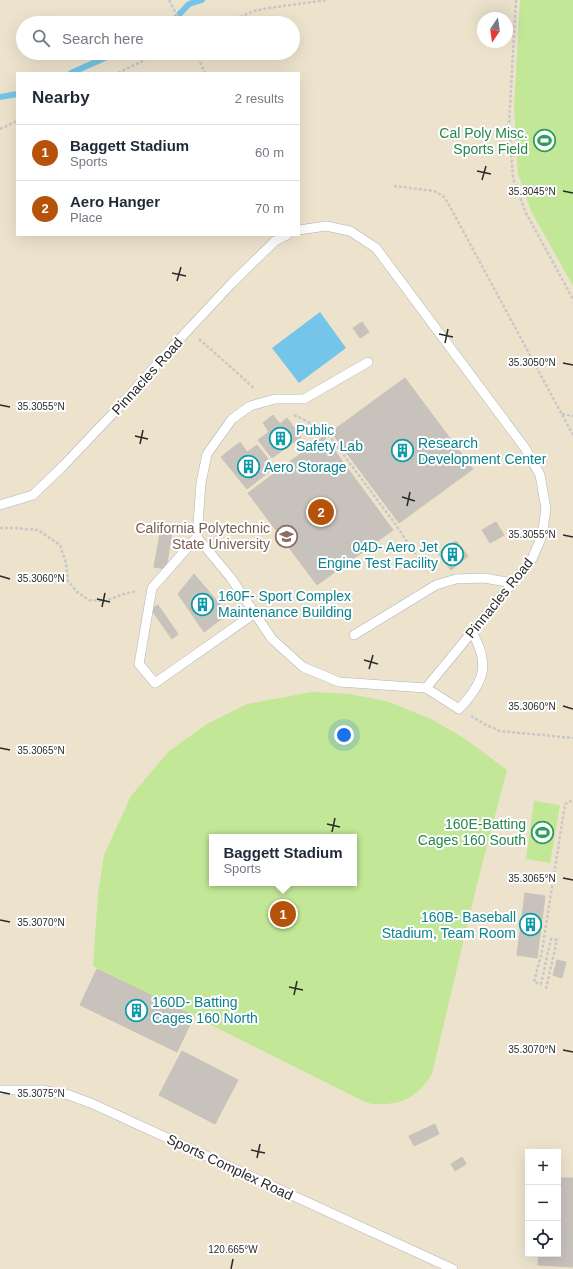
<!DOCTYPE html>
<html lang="en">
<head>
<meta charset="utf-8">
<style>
	body { margin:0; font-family:Helvetica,sans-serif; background:#f2f2f3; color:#1f2937 }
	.controls { position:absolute; right:12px; bottom:12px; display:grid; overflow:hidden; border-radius:0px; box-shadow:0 4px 16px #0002 }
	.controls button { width:36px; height:36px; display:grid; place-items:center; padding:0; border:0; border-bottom:1px solid #e0e1e3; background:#fff; color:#1f2937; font:20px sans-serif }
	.compass { position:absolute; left:477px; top:12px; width:36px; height:36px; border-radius:50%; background:#fff; box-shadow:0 4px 16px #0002; rotate:193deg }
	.you { position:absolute; left:344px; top:735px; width:14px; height:14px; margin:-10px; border:3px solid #fff; border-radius:50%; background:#1a73e8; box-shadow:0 0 0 6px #1a73e833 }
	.badge { display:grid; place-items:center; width:26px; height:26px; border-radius:50%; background:#b45309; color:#fff; font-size:13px; font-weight:700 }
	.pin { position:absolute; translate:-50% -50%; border:2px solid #fff; box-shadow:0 1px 4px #0006 }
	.popup { position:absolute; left:209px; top:834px; width:148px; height:52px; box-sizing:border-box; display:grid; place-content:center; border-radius:0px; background:#fff; filter:drop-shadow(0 1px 3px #0005); font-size:13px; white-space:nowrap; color:#747a83 }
	.popup b { font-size:15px; color:#1f2937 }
	.popup::after { content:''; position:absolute; left:50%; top:100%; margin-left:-8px; border:8px solid transparent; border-top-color:#fff }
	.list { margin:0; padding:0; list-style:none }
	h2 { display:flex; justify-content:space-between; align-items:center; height:52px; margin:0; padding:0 16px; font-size:17px }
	h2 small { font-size:13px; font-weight:400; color:#747a83 }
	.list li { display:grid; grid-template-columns:26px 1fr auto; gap:12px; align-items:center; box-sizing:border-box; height:56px; padding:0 16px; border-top:1px solid #e0e1e3 }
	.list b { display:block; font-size:15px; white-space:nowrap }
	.list p { margin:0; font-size:13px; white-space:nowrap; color:#747a83 }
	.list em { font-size:13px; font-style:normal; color:#747a83 }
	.icon { flex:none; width:22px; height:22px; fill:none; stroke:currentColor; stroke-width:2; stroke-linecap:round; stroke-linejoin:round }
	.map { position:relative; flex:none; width:573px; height:1269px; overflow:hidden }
	.search { position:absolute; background:#fff; box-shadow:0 4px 16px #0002; left:16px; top:16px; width:284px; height:44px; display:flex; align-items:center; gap:10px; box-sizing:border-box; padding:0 14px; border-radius:22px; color:#747a83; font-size:15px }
	.panel { position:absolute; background:#fff; box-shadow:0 4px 16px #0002; left:16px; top:72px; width:284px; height:164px; border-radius:0px }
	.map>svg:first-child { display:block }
</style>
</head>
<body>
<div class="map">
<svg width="573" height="1269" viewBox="0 0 573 1269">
	<rect width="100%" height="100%" fill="#ece6dd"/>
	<!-- education -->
	<path fill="#ede3cd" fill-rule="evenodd" d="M 0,0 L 573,0 L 573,1269 L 0,1269 ZM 483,18 L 507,18 L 507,42 L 483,42 ZM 23,23 L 293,23 L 293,53 L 23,53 ZM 17,73 L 299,73 L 299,235 L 17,235 ZM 212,837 L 354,837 L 354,883 L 212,883 ZM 528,1152 L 558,1152 L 558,1254 L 528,1254 Z"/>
	<!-- pitch -->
	<path fill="#c2e797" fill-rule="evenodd" d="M 520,0 L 573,0 L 573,286 L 531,211 L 518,174 L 514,108 Z
		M 312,692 L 349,694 L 386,701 L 431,719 L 464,738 L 507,770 L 477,884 L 432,1074 C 419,1094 406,1104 382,1104 C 379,1104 375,1104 372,1104 C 367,1103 362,1100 357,1098 L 93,966 L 98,894 L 104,855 L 131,796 L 169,751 L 207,724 L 247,704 ZM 212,837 L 354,837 L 354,883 L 212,883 Z
		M 534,801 L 560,805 L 550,863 L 526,859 Z"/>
	<!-- water -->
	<path fill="#74c5e9" d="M 320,312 L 346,348 L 299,383 L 272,348 Z"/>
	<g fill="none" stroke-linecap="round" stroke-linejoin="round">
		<!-- stream -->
		<path stroke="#74c5e9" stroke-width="6" d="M 171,23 L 189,4 L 202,0
			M 71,73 L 116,53
			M 0,97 L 17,94"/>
	</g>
	<!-- building -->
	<path fill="#c7c3bc" stroke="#c7c2b6" d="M 362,322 L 369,332 L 360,338 L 353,328 Z
		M 405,378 L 473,469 L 399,523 L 331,432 Z
		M 273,415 L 280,424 L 287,418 L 301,437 L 272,458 L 258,440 L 269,432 L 263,423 Z
		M 324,436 L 393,530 L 317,585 L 248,493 Z
		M 240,442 L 247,452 L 257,445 L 268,459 L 263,463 L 270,471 L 247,489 L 221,457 Z
		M 496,522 L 504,535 L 490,543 L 482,530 Z
		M 161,528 L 172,532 L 166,569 L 154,567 Z
		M 456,541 L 468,556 L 451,570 L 438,553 Z
		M 194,574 L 228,614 L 204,632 L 178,594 Z
		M 158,605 L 178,634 L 172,639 L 151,609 Z
		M 525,893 L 545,896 L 537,958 L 517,955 Z
		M 557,960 L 566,962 L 562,978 L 553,975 Z
		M 97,969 L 194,1016 L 177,1052 L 80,1005 Z
		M 182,1051 L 238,1080 L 215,1124 L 159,1095 Z
		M 435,1124 L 439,1134 L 414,1146 L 409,1136 Z
		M 462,1157 L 466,1164 L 455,1171 L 451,1164 Z
		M 558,1178 L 573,1178 L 573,1267 L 538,1265 L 539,1254 L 558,1254 Z"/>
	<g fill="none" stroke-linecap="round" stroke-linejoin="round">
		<defs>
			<path id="service" d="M 0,505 L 33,495 L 64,465 L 118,408 L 174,345 L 232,283 L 275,241 L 287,235
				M 197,537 L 201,483 L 207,454 L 232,419 L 250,406 L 275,399 L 304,399 L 368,362
				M 255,613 L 155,683 L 139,664 L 152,588 L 197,537 L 231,578 L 272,639 L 303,667 L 339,682 L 426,688 L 532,559 L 542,536 L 546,509 L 540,475 L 525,448 L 376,248 L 350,231 L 326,226 L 299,230
				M 354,635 L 436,585 L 456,579 L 484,578 L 512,583
				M 426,688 L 459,709 C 484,682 491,665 472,632
				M 0,1090 L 42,1090 L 69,1095 L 93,1104 L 453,1269"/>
		</defs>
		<!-- service casing -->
		<use href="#service" stroke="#b0b2bd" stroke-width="10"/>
		<!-- path -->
		<path stroke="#c8c8c8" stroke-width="2.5" stroke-dasharray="3 2" stroke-linecap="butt" d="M 169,0 L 181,23
			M 516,0 L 509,124 L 513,178 L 526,213 L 573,299
			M 226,23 L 254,11 L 269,8 L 327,0
			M 196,53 L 205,73
			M 118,73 L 159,53
			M 0,129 L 17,121
			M 394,186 L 434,191 L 443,196 L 448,203 L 573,435
			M 199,339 L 233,369 L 255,389
			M 562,414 L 573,416
			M 294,415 L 325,430 L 396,525 L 428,573
			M 0,528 L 14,528 L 38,530 L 60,545 L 66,563 L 68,581 L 77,592 L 89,600 L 105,601 L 124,594 L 137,591
			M 471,716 L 486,725 L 500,731 L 573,738
			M 546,989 L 557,940 L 551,939 L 541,984 L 534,982 L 542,951 L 565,804 L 573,800"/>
		<!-- service -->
		<use href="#service" stroke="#fff" stroke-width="9"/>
	</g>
	<!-- ticks -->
	<path fill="none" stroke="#2a2a2a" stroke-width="1.5" d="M 477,171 L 491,174M 482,180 L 486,166M 563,191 L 573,193M 172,273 L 186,276M 177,281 L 181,267M 439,334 L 453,337M 445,343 L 448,329M 563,363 L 573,365M 0,405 L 10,407M 135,436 L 148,439M 140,444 L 143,430M 402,497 L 415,501M 407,506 L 410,492M 563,535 L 573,537M 0,576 L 10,579M 97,599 L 110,602M 102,607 L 105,593M 364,660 L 378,664M 369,669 L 373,655M 563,706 L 573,709M 0,748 L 10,750M 327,824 L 340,827M 332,832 L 335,818M 563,878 L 573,880M 0,920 L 10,922M 289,987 L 303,990M 294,995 L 297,981M 563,1050 L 573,1052M 0,1092 L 10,1094M 251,1150 L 265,1153M 257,1158 L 260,1144M 231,1269 L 233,1259"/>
	<!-- icons -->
	<defs>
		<symbol id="stadium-ring" viewBox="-11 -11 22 22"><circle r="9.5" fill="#fff" stroke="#2e9e5b" stroke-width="1.5"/><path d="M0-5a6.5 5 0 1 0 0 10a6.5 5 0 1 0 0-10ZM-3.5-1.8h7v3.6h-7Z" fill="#2e9e5b"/></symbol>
		<symbol id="building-ring" viewBox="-11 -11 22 22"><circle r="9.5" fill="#fff" stroke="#0f9aa8" stroke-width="1.5"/><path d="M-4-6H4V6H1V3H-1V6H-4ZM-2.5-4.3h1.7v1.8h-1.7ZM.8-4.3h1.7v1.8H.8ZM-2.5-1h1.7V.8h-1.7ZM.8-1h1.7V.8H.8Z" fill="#0f9aa8"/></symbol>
		<symbol id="university-ring" viewBox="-11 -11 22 22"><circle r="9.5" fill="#fff" stroke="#8d6e63" stroke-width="1.5"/><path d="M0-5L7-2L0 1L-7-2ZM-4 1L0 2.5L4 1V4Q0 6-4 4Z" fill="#8d6e63"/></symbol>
	</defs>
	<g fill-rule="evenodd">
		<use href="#stadium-ring" x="532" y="128" width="25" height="25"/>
		<use href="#building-ring" x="268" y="426" width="25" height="25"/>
		<use href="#building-ring" x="390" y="438" width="25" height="25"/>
		<use href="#building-ring" x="236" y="454" width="25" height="25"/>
		<use href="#university-ring" x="274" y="524" width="25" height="25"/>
		<use href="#building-ring" x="440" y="542" width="25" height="25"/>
		<use href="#building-ring" x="190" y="592" width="25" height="25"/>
		<use href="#stadium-ring" x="530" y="820" width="25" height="25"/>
		<use href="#building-ring" x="518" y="912" width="25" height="25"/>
		<use href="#building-ring" x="124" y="998" width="25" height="25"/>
	</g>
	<g text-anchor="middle" stroke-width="4" stroke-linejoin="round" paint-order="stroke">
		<!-- leisure labels -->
		<g font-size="14" fill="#27864d" stroke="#fff" text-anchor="end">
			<text x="528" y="138">Cal Poly Misc.<tspan x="528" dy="16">Sports Field</tspan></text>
			<text x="526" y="829">160E-Batting<tspan x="526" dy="16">Cages 160 South</tspan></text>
		</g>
		<!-- street labels -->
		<g font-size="14" fill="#2a2a2a" stroke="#fff">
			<text transform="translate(147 376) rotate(-48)" y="5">Pinnacles Road</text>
			<text transform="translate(499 598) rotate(-51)" y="5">Pinnacles Road</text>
			<text transform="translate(230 1167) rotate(25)" y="5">Sports Complex Road</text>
		</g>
		<!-- culture labels -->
		<g font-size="14" fill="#0d838f" stroke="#fff" text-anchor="start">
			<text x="296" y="435">Public<tspan x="296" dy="16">Safety Lab</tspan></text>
			<text x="418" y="448">Research<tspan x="418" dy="16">Development Center</tspan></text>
			<text x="264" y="472">Aero Storage</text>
			<text x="438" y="552" text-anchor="end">04D- Aero Jet<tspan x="438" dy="16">Engine Test Facility</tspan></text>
			<text x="218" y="601">160F- Sport Complex<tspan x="218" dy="16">Maintenance Building</tspan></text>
			<text x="516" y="922" text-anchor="end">160B- Baseball<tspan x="516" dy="16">Stadium, Team Room</tspan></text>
			<text x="152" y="1007">160D- Batting<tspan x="152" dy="16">Cages 160 North</tspan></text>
		</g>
		<!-- education labels -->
		<g font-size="14" fill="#785e54" stroke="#fff" text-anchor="end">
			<text x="270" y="533">California Polytechnic<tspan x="270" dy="16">State University</tspan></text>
		</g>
	</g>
	<g font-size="10" text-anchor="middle" fill="#2a2a2a" stroke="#fff" stroke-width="4" stroke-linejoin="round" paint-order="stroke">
		<text x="532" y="195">35.3045°N</text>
		<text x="532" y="366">35.3050°N</text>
		<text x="41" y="410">35.3055°N</text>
		<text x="532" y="538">35.3055°N</text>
		<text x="41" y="582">35.3060°N</text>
		<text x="532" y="710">35.3060°N</text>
		<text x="41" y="754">35.3065°N</text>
		<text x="532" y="882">35.3065°N</text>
		<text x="41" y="926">35.3070°N</text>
		<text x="532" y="1053">35.3070°N</text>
		<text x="41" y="1097">35.3075°N</text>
		<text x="233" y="1253">120.665°W</text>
	</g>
</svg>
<div class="controls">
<button>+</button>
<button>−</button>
<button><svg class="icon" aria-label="locate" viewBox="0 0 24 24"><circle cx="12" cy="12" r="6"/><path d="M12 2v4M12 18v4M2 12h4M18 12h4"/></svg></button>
</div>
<svg class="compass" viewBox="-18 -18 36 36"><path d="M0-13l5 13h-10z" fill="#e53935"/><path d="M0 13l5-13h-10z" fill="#747a83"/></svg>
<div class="you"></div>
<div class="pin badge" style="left:283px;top:914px">1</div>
<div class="popup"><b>Baggett Stadium</b>Sports</div>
<div class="pin badge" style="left:321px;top:512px">2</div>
<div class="search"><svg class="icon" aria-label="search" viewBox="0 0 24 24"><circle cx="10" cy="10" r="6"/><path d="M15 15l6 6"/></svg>Search here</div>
<section class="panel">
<h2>Nearby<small>2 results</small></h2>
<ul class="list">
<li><span class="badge">1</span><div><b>Baggett Stadium</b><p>Sports</p></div><em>60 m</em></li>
<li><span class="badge">2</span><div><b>Aero Hanger</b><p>Place</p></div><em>70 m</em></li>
</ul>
</section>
</div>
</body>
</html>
